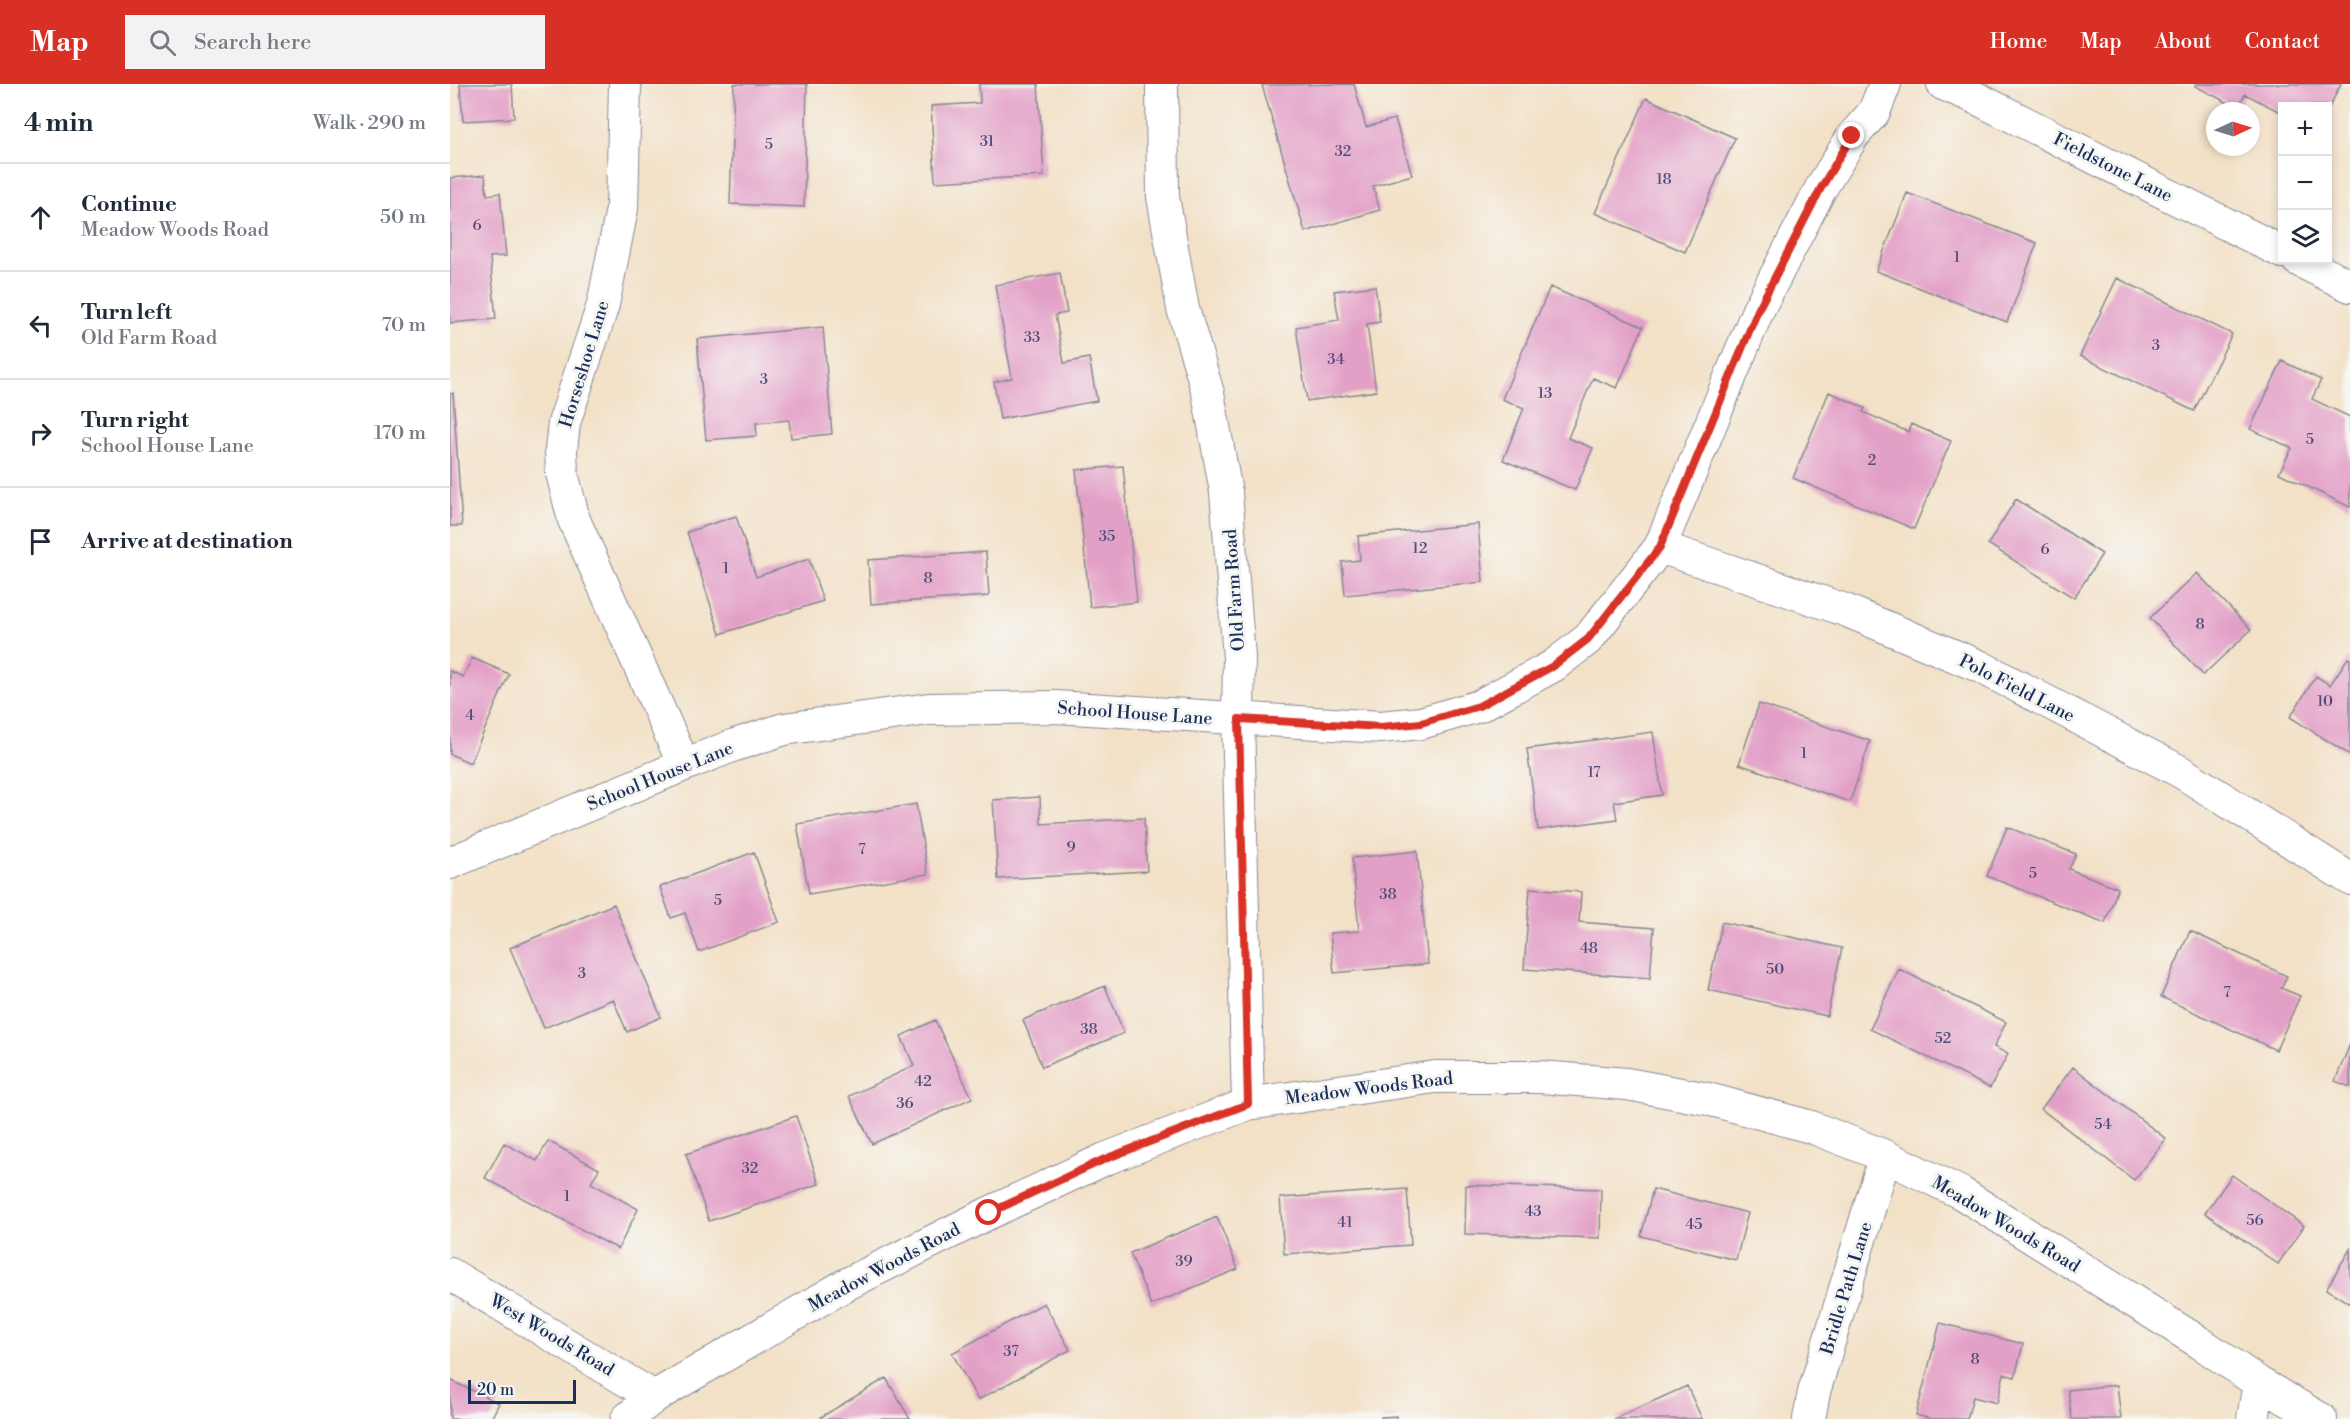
<!DOCTYPE html>
<html lang="en">
<head>
<meta charset="utf-8">
<style>
	body { margin:0; font-family:"Libre Bodoni",serif; background:#f2f2f3; color:#1f2937 }
	.controls { position:absolute; right:18px; top:18px; display:grid; overflow:hidden; border-radius:0px; box-shadow:0 3px 9px #0003 }
	.controls button { width:54px; height:54px; display:grid; place-items:center; padding:0; border:0; border-bottom:2px solid #e0e1e3; background:#fff; color:#1f2937; font:30px sans-serif }
	.compass { position:absolute; left:1756px; top:18px; width:54px; height:54px; border-radius:50%; background:#fff; box-shadow:0 3px 9px #0003; rotate:86deg }
	.scale { position:absolute; left:18px; bottom:15px; width:108px; box-sizing:border-box; padding-left:6px; border:3px solid #1b2f5e; border-top:0; font-size:16px; line-height:21px; white-space:nowrap; color:#1b2f5e; -webkit-text-stroke:4px #f6f6f2; paint-order:stroke }
	.stop { position:absolute; width:18px; height:18px; margin:-14px; border:4px solid #d93025; border-radius:50%; background:#fff }
	.stop.end { background:#d93025; border-color:#fff; box-shadow:0 2px 6px #0008 }
	.list { margin:0; padding:0; list-style:none }
	h2 { display:flex; justify-content:space-between; align-items:center; height:78px; margin:0; padding:0 24px; font-size:26px }
	h2 small { font-size:20px; font-weight:400; color:#747a83 }
	.list li { display:grid; grid-template-columns:39px 1fr auto; gap:18px; align-items:center; box-sizing:border-box; height:108px; padding:0 24px; border-top:2px solid #e0e1e3 }
	.list b { display:block; font-size:22px; white-space:nowrap }
	.list p { margin:0; font-size:20px; white-space:nowrap; color:#747a83 }
	.list em { font-size:20px; font-style:normal; color:#747a83 }
	.icon { flex:none; width:33px; height:33px; fill:none; stroke:currentColor; stroke-width:2; stroke-linecap:round; stroke-linejoin:round }
	.map { position:relative; flex:none; width:1900px; height:1335px; overflow:hidden }
	header { display:flex; align-items:center; gap:36px; box-sizing:border-box; height:84px; padding:0 30px; background:#d93025; color:#fff }
	header strong { font-size:28px }
	nav { display:flex; gap:33px; margin-inline-start:auto; font-size:21px }
	.search { width:420px; height:54px; background:#f2f2f3; display:flex; align-items:center; gap:15px; box-sizing:border-box; padding:0 21px; border-radius:0px; color:#747a83; font-size:22px }
	main { display:flex }
	aside { flex:1; background:#fff }
	.map>svg:first-child { display:block }
</style>
</head>
<body>
<header>
<strong>Map</strong>
<div class="search"><svg class="icon" aria-label="search" viewBox="0 0 24 24"><circle cx="10" cy="10" r="6"/><path d="M15 15l6 6"/></svg>Search here</div>
<nav><a>Home</a><a>Map</a><a>About</a><a>Contact</a></nav>
</header>
<main>
<aside>
<h2>4 min<small>Walk · 290 m</small></h2>
<ul class="list">
<li><svg class="icon" aria-label="ahead" viewBox="0 0 24 24"><path d="M12 20V5M6 11l6-6 6 6"/></svg><div><b>Continue</b><p>Meadow Woods Road</p></div><em>50 m</em></li>
<li><svg class="icon" aria-label="left" viewBox="0 0 24 24"><path d="M17 20v-9H6M10 6l-5 5 5 5"/></svg><div><b>Turn left</b><p>Old Farm Road</p></div><em>70 m</em></li>
<li><svg class="icon" aria-label="right" viewBox="0 0 24 24"><path d="M7 20v-9h11M14 6l5 5-5 5"/></svg><div><b>Turn right</b><p>School House Lane</p></div><em>170 m</em></li>
<li><svg class="icon" aria-label="arrive" viewBox="0 0 24 24"><path d="M6 21V4h12l-3 4 3 4H6"/></svg><div><b>Arrive at destination</b></div></li>
</ul>
</aside>
<div class="map">
<svg width="1900" height="1335" viewBox="0 0 1900 1335">
	<rect width="100%" height="100%" fill="#f6f6f2"/>
	<filter id="ink" filterUnits="userSpaceOnUse"><feTurbulence type="fractalNoise" baseFrequency=".0167" numOctaves="2"/><feDisplacementMap in="SourceGraphic" scale="12" xChannelSelector="R" yChannelSelector="G"/><feConvolveMatrix kernelMatrix="1 2 1 2 8 2 1 2 1" color-interpolation-filters="sRGB"/></filter>
	<filter id="wash" filterUnits="userSpaceOnUse"><feTurbulence type="fractalNoise" baseFrequency=".008" numOctaves="4" result="noise"/><feDisplacementMap in="SourceGraphic" scale="24" xChannelSelector="R" yChannelSelector="G"/><feGaussianBlur stdDeviation="1.35" result="paint"/><feColorMatrix in="noise" values="0 0 0 0 0 0 0 0 0 0 0 0 0 0 0 0 0 1.4 0 .05"/><feComposite in="paint" operator="in"/></filter>
	<g filter="url(#wash)">
		<rect width="100%" height="100%" fill="#f3e1c7"/>
		<g id="blocks">
			<!-- building -->
			<path fill="#e3a0c7" d="M 10,0 L 62,0 L 64,34 L 13,37 Z
				M 284,0 L 357,0 L 354,123 L 280,120 Z
				M 529,0 L 588,0 L 594,92 L 485,98 L 481,22 L 530,19 Z
				M 904,0 L 916,43 L 945,35 L 962,91 L 923,102 L 930,126 L 855,148 L 812,1 Z
				M 1746,0 L 1891,0 L 1878,26 L 1878,22 L 1832,22 L 1832,29 L 1795,10 L 1788,24 L 1745,2 Z
				M 1196,14 L 1285,54 L 1235,168 L 1145,129 Z
				M 35,91 L 37,111 L 50,109 L 56,172 L 40,173 L 46,235 L 0,239 L 0,94 Z
				M 1457,109 L 1587,159 L 1557,238 L 1426,187 Z
				M 610,189 L 617,229 L 605,231 L 614,279 L 639,274 L 647,317 L 550,335 L 544,298 L 562,294 L 545,201 Z
				M 1667,194 L 1782,250 L 1744,327 L 1630,272 Z
				M 925,202 L 930,238 L 917,240 L 926,307 L 857,317 L 846,243 L 889,236 L 884,207 Z
				M 1100,203 L 1193,243 L 1167,304 L 1143,294 L 1118,354 L 1143,364 L 1125,406 L 1053,376 L 1074,324 L 1052,315 Z
				M 373,243 L 382,350 L 341,354 L 339,336 L 306,339 L 307,352 L 256,356 L 247,255 Z
				M 1832,277 L 1871,296 L 1862,315 L 1900,333 L 1900,423 L 1829,389 L 1842,364 L 1800,345 Z
				M 1379,308 L 1415,324 L 1413,328 L 1458,348 L 1461,340 L 1501,357 L 1464,445 L 1343,394 Z
				M 3,309 L 12,442 L 0,442 L 0,310 Z
				M 673,382 L 687,518 L 640,523 L 626,386 Z
				M 1566,415 L 1652,470 L 1624,514 L 1538,460 Z
				M 286,432 L 306,493 L 359,475 L 373,517 L 270,550 L 237,448 Z
				M 1028,440 L 1033,498 L 895,511 L 892,478 L 910,476 L 908,452 Z
				M 536,468 L 539,512 L 421,520 L 418,476 Z
				M 1747,489 L 1801,546 L 1753,591 L 1700,534 Z
				M 22,574 L 59,590 L 20,679 L 0,670 L 0,587 L 13,593 Z
				M 1898,574 L 1900,575 L 1900,671 L 1840,633 L 1866,592 L 1880,601 Z
				M 1309,620 L 1420,657 L 1400,718 L 1289,680 Z
				M 1203,648 L 1212,711 L 1164,718 L 1167,735 L 1088,746 L 1077,665 Z
				M 590,713 L 591,740 L 694,734 L 697,787 L 548,795 L 543,716 Z
				M 466,720 L 478,790 L 359,810 L 347,740 Z
				M 1557,743 L 1626,770 L 1619,785 L 1668,804 L 1655,839 L 1537,792 Z
				M 967,767 L 978,880 L 884,889 L 880,849 L 909,847 L 902,774 Z
				M 304,768 L 329,838 L 249,868 L 235,829 L 221,834 L 210,803 Z
				M 1080,804 L 1131,808 L 1129,838 L 1204,844 L 1200,894 L 1074,885 Z
				M 164,820 L 211,933 L 177,948 L 163,915 L 94,944 L 60,864 Z
				M 1272,838 L 1392,864 L 1377,932 L 1258,906 Z
				M 1740,847 L 1837,892 L 1831,904 L 1850,912 L 1826,966 L 1711,913 Z
				M 1449,885 L 1556,938 L 1544,963 L 1558,970 L 1540,1004 L 1420,945 Z
				M 655,902 L 674,949 L 592,983 L 573,936 Z
				M 485,936 L 522,1014 L 422,1060 L 399,1012 L 464,982 L 451,952 Z
				M 1900,960 L 1900,1003 L 1885,997 Z
				M 1623,983 L 1716,1055 L 1684,1096 L 1591,1025 Z
				M 346,1032 L 369,1100 L 259,1137 L 236,1070 Z
				M 98,1057 L 149,1085 L 141,1099 L 188,1125 L 168,1165 L 35,1094 L 54,1059 L 87,1077 Z
				M 1782,1091 L 1854,1142 L 1828,1180 L 1755,1129 Z
				M 1016,1101 L 1151,1105 L 1150,1154 L 1015,1150 Z
				M 957,1105 L 961,1161 L 834,1170 L 830,1114 Z
				M 1203,1105 L 1298,1129 L 1286,1176 L 1191,1152 Z
				M 767,1133 L 788,1185 L 701,1221 L 680,1169 Z
				M 1900,1165 L 1900,1220 L 1876,1205 Z
				M 594,1219 L 620,1266 L 528,1316 L 502,1269 Z
				M 1490,1239 L 1573,1260 L 1565,1293 L 1554,1290 L 1547,1319 L 1523,1313 L 1517,1335 L 1482,1335 L 1466,1331 Z
				M 436,1294 L 460,1335 L 372,1335 L 371,1333 Z
				M 0,1296 L 49,1319 L 41,1335 L 0,1335 Z
				M 1667,1301 L 1671,1335 L 1622,1335 L 1618,1306 Z
				M 1237,1302 L 1252,1335 L 1164,1335 Z
				M 946,1332 L 946,1335 L 931,1335 L 931,1333 Z"/>
		</g>
	</g>
	<g filter="url(#ink)">
		<use href="#blocks" fill-opacity="0" stroke="#878892" stroke-width="1.5"/>
		<g fill="none" stroke-linecap="round" stroke-linejoin="round">
			<defs>
				<path id="street" d="M 175,0 L 172,125 L 153,221 L 114,339 L 111,366 L 112,389 L 124,436 L 234,681
					M 712,0 L 713,113 L 733,225 L 758,309 L 776,408 L 789,573 L 788,635 L 798,1020
					M 1493,0 L 1524,13 L 1832,168
					M 1848,176 L 1900,202
					M 1210,463 L 1395,526 L 1531,583 L 1731,688 L 1900,795
					M 0,779 L 234,681 L 282,662 L 334,645 L 479,625 L 606,623 L 931,643 L 971,639 L 1029,622 L 1103,582 L 1138,555 L 1210,463 L 1308,226 L 1371,104 L 1403,52 L 1424,28 L 1435,0
					M 0,1190 L 204,1313
					M 177,1335 L 204,1313 L 397,1200 L 539,1129 L 655,1075 L 798,1020 L 985,993 L 1090,993 L 1177,1000 L 1258,1015 L 1361,1043 L 1435,1072 L 1511,1109 L 1752,1260 L 1809,1299 L 1871,1335
					M 1359,1335 L 1364,1308 L 1435,1072
					M 1803,1335 L 1809,1299"/>
			</defs>
			<!-- street casing -->
			<use href="#street" stroke="#878892" stroke-width="34"/>
			<!-- street -->
			<use href="#street" stroke="#fff" stroke-width="32"/>
		</g>
	</g>
	<g fill="none" stroke-linecap="round" stroke-linejoin="round" filter="url(#ink)">
		<!-- route -->
		<path stroke="#d93025" stroke-width="8" d="M 539,1129 L 655,1075 L 798,1020 L 789,635 L 931,643 L 971,639 L 1029,622 L 1103,582 L 1138,555 L 1210,463 L 1308,226 L 1371,104 L 1402,52"/>
	</g>
	<g text-anchor="middle" stroke-width="6" stroke-linejoin="round" paint-order="stroke">
		<!-- number labels -->
		<g font-size="15" fill="#4d4b78">
			<text x="537" y="62">31</text>
			<text x="319" y="65">5</text>
			<text x="893" y="72">32</text>
			<text x="1214" y="100">18</text>
			<text x="27" y="146">6</text>
			<text x="1507" y="178">1</text>
			<text x="582" y="258">33</text>
			<text x="1706" y="266">3</text>
			<text x="886" y="280">34</text>
			<text x="314" y="300">3</text>
			<text x="1095" y="314">13</text>
			<text x="1860" y="360">5</text>
			<text x="1422" y="381">2</text>
			<text x="657" y="457">35</text>
			<text x="970" y="469">12</text>
			<text x="1595" y="470">6</text>
			<text x="276" y="489">1</text>
			<text x="478" y="499">8</text>
			<text x="1750" y="545">8</text>
			<text x="1875" y="622">10</text>
			<text x="20" y="636">4</text>
			<text x="1354" y="674">1</text>
			<text x="1144" y="693">17</text>
			<text x="621" y="768">9</text>
			<text x="412" y="770">7</text>
			<text x="1583" y="794">5</text>
			<text x="938" y="815">38</text>
			<text x="268" y="821">5</text>
			<text x="1139" y="869">48</text>
			<text x="1325" y="890">50</text>
			<text x="132" y="894">3</text>
			<text x="1777" y="913">7</text>
			<text x="639" y="950">38</text>
			<text x="1493" y="959">52</text>
			<text x="473" y="1002">42</text>
			<text x="455" y="1024">36</text>
			<text x="1653" y="1045">54</text>
			<text x="300" y="1089">32</text>
			<text x="117" y="1117">1</text>
			<text x="1083" y="1132">43</text>
			<text x="1805" y="1141">56</text>
			<text x="895" y="1143">41</text>
			<text x="1244" y="1145">45</text>
			<text x="734" y="1182">39</text>
			<text x="561" y="1272">37</text>
			<text x="1525" y="1280">8</text>
		</g>
		<!-- street labels -->
		<g font-size="18" fill="#1b2f5e" stroke="#f6f6f2">
			<text transform="translate(1663 83) rotate(27)" y="6">Fieldstone Lane</text>
			<text transform="translate(134 280) rotate(-73)" y="6">Horseshoe Lane</text>
			<text transform="translate(784 506) rotate(-94)" y="6">Old Farm Road</text>
			<text transform="translate(1567 604) rotate(27)" y="6">Polo Field Lane</text>
			<text transform="translate(685 629) rotate(4)" y="6">School House Lane</text>
			<text transform="translate(210 692) rotate(-22)" y="6">School House Lane</text>
			<text transform="translate(919 1004) rotate(-7)" y="6">Meadow Woods Road</text>
			<text transform="translate(1556 1140) rotate(31)" y="6">Meadow Woods Road</text>
			<text transform="translate(434 1183) rotate(-28)" y="6">Meadow Woods Road</text>
			<text transform="translate(1396 1204) rotate(-73)" y="6">Bridle Path Lane</text>
			<text transform="translate(102 1251) rotate(31)" y="6">West Woods Road</text>
		</g>
	</g>
</svg>
<div class="controls">
<button>+</button>
<button>−</button>
<button><svg class="icon" aria-label="layers" viewBox="0 0 24 24"><path d="M12 4l9 5-9 5-9-5zM3 14l9 5 9-5"/></svg></button>
</div>
<svg class="compass" viewBox="-18 -18 36 36"><path d="M0-13l5 13h-10z" fill="#e53935"/><path d="M0 13l5-13h-10z" fill="#747a83"/></svg>
<div class="scale">20 m</div>
<div class="stop" style="left:539px;top:1129px"></div>
<div class="stop end" style="left:1402px;top:52px"></div>
</div>
</main>
</body>
</html>
